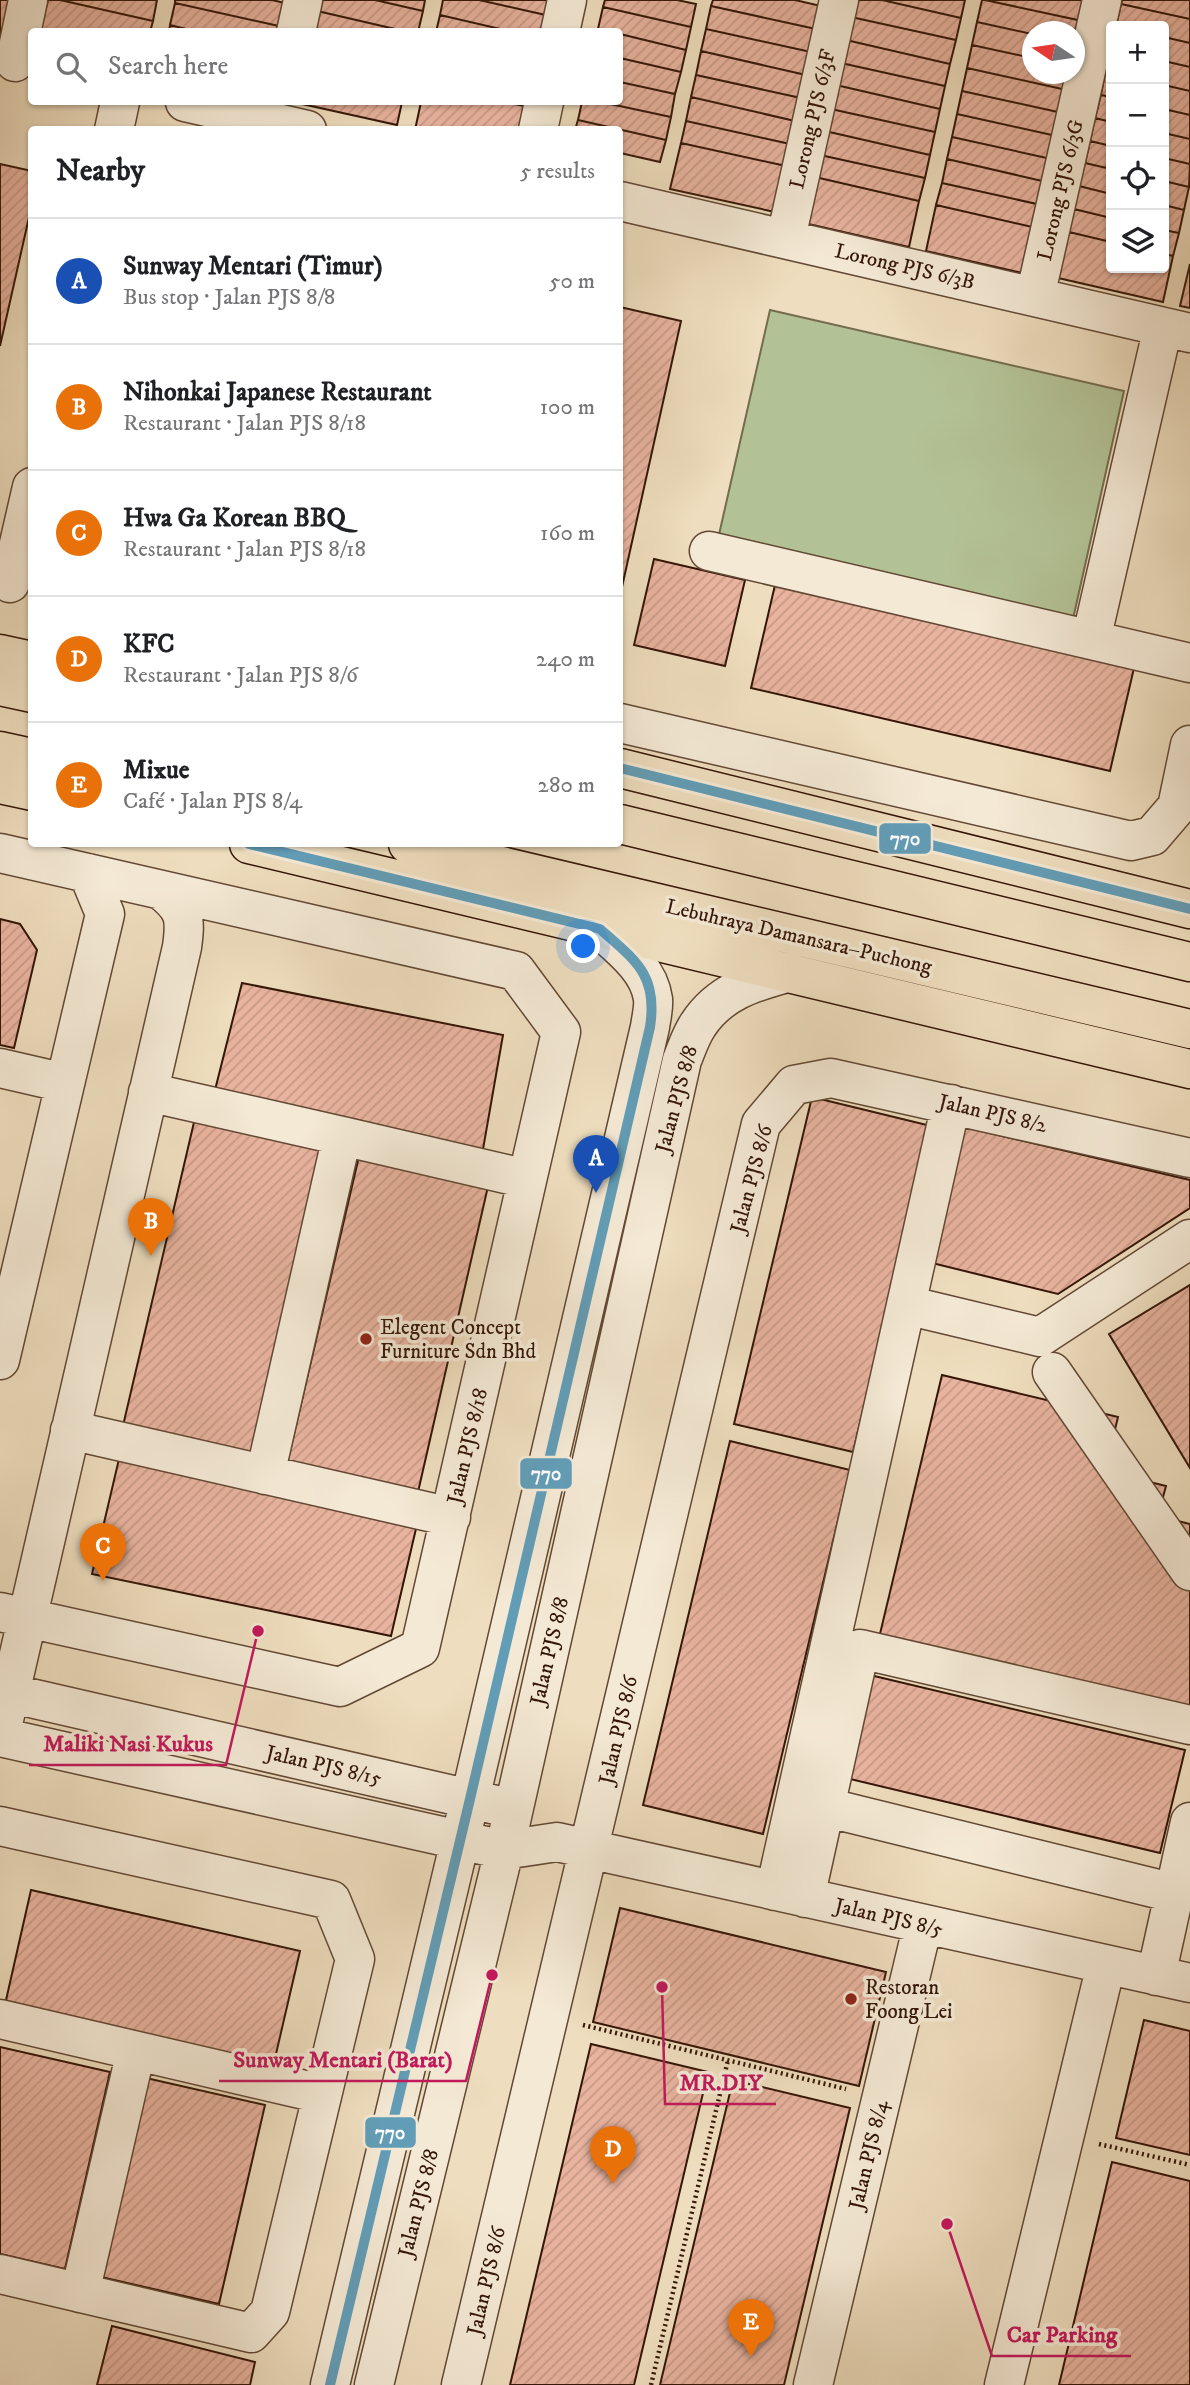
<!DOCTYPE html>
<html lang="en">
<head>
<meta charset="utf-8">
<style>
	body { margin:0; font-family:"IM FELL DW Pica",serif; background:#f2f2f2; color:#202124 }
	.controls { position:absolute; right:21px; top:21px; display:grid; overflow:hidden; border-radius:7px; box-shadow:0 2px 5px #0004 }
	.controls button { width:63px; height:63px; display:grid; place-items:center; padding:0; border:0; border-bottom:2px solid #e0e0e0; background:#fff; color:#202124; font:35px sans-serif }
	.compass { position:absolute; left:1022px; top:21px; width:63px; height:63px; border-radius:50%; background:#fff; box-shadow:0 2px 5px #0004; rotate:283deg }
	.you { position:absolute; left:584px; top:947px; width:24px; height:24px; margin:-18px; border:5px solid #fff; border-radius:50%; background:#1a73e8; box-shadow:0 0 0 10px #1a73e833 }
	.badge { display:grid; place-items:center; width:46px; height:46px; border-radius:50%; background:#8f2418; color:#fff; font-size:23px; font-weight:700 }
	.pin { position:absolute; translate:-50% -58px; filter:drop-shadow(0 2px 4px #0008) }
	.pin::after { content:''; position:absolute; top:37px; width:24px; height:21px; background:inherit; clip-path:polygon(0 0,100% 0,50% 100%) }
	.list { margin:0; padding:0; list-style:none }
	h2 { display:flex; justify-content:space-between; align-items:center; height:91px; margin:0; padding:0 28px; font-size:30px }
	h2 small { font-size:23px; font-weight:400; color:#757577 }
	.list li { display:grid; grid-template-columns:46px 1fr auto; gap:21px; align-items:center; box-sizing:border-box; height:126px; padding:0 28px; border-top:2px solid #e0e0e0 }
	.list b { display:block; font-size:26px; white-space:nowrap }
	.list p { margin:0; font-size:23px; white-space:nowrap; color:#757577 }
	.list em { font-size:23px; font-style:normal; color:#757577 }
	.icon { flex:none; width:38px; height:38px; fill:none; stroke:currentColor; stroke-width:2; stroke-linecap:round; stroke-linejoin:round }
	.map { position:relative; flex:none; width:1190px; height:2385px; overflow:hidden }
	.search { position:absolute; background:#fff; box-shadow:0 2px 5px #0004; left:28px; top:28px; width:595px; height:77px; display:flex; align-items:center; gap:18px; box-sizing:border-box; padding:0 24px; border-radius:7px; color:#757577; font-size:26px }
	.panel { position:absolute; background:#fff; box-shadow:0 2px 5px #0004; left:28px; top:126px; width:595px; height:721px; border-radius:7px }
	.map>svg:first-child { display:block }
</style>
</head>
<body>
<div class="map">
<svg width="1190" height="2385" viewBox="0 0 1190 2385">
	<defs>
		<pattern id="building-hatch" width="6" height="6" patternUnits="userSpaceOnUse" patternTransform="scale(1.75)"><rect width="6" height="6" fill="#e8b39f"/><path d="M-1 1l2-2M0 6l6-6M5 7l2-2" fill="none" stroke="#c89987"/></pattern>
	</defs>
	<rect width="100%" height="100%" fill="#eeddbe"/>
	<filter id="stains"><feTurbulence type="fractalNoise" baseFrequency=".00286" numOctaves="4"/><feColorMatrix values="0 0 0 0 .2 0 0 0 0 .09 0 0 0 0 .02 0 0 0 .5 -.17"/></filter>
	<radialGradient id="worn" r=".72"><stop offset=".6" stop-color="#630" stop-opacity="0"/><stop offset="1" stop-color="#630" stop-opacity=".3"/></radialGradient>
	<!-- green -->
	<path fill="#b3c296" stroke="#746c4e" stroke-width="2" d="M 770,310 L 1124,391 L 1073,619 L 718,539 Z"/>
	<!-- building -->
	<path fill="url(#building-hatch)" stroke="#341606" stroke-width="2" d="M 0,0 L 11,0 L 3,36 L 0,35 Z
		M 48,0 L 60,0 L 153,21 L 150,32 L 40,32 Z
		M 60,0 L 157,0 L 153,21 Z
		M 175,0 L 272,0 L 285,3 L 279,26 L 175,3 Z
		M 315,0 L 375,0 L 423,11 L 418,32 L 408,32 L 313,10 Z
		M 375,0 L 425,0 L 423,11 Z
		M 443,0 L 479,0 L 550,16 L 546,32 L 513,32 L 440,15 Z
		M 479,0 L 553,0 L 550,16 Z
		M 605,0 L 677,0 L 696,4 L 691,27 L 603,7 Z
		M 713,0 L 795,0 L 821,6 L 816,29 L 711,6 Z
		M 855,0 L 882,0 L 961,18 L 956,40 L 851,17 Z
		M 882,0 L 965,0 L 961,18 Z
		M 982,0 L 985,0 L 1087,22 L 1074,43 L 1074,32 L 1032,32 L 1032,34 L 977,22 Z
		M 985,0 L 1092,0 L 1087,22 Z
		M 1122,0 L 1190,0 L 1190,19 L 1121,4 Z
		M 175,3 L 279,26 L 278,32 L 198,32 L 170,25 Z
		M 1121,4 L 1190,19 L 1190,43 L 1164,37 L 1164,26 L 1116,26 Z
		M 711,6 L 816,29 L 811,52 L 706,29 Z
		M 603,7 L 691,27 L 686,50 L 620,34 L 620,32 L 598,29 Z
		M 313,10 L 408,32 L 309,32 Z
		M 440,15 L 513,32 L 436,32 Z
		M 851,17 L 956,40 L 950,64 L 846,40 Z
		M 977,22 L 1032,34 L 1032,58 L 972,45 Z
		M 170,25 L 198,32 L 169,32 Z
		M 706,29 L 811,52 L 806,75 L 701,51 Z
		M 620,34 L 686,50 L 681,72 L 620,58 Z
		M 1164,37 L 1190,43 L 1190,67 L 1164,61 Z
		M 846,40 L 950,64 L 945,86 L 841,63 Z
		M 972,45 L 1032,58 L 1032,74 L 1074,74 L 1071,91 L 967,68 Z
		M 1111,49 L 1111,73 L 1105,72 Z
		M 701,51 L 806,75 L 801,98 L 696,75 Z
		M 620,58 L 681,72 L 675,94 L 620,82 Z
		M 1164,61 L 1190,67 L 1190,91 L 1164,85 Z
		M 841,63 L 945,86 L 940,109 L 836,85 Z
		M 967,68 L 1071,91 L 1067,114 L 962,91 Z
		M 1105,72 L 1111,73 L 1111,97 L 1101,95 Z
		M 696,75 L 801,98 L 795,121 L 691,97 Z
		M 620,82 L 675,94 L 671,117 L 601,102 L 620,102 Z
		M 836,85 L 940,109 L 935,132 L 831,109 Z
		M 1164,85 L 1190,91 L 1190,115 L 1164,109 Z
		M 962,91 L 1067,114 L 1061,137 L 957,114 Z
		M 1101,95 L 1111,97 L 1111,122 L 1095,118 Z
		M 691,97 L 795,121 L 790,144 L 686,121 Z
		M 293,102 L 402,102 L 397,125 Z
		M 421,102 L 504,102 L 529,107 L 524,130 L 415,130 Z
		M 582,102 L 601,102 L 671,117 L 666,140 L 578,120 Z
		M 831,109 L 935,132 L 930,155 L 825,131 Z
		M 1164,109 L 1190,115 L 1190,139 L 1164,133 Z
		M 957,114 L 1061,137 L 1056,160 L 952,137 Z
		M 1095,118 L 1111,122 L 1111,146 L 1090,141 Z
		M 578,120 L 666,140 L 660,162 L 620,153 L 620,130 L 575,130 Z
		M 686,121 L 790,144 L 786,166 L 681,143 Z
		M 825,131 L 930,155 L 925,178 L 820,155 Z
		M 1164,133 L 1190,139 L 1190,164 L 1164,158 Z
		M 952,137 L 1056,160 L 1051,183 L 947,159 Z
		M 1090,141 L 1111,146 L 1111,169 L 1085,163 Z
		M 681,143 L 786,166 L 775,212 L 670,189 Z
		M 820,155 L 925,178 L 919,201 L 815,177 Z
		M 1164,158 L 1190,164 L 1189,187 L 1164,181 Z
		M 947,159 L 1051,183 L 1046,206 L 942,183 Z
		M 1085,163 L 1111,169 L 1111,194 L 1079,186 Z
		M 0,164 L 32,171 L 32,204 L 0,346 Z
		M 815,177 L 919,201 L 909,247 L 804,223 Z
		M 1164,181 L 1189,187 L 1184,210 L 1164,205 Z
		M 942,183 L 1046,206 L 1041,229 L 936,205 Z
		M 1079,186 L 1111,194 L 1111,218 L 1074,209 Z
		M 936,205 L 1041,229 L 1031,275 L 926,251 Z
		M 1164,205 L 1184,210 L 1179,233 L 1164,230 Z
		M 1074,209 L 1111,218 L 1111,242 L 1069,232 Z
		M 1164,230 L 1179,233 L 1173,256 L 1164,254 Z
		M 1069,232 L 1111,242 L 1111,268 L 1164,268 L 1164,254 L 1173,256 L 1163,302 L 1058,278 Z
		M 1190,264 L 1190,308 L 1180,306 Z
		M 620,307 L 681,321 L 620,596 Z
		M 654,559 L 745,580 L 725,666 L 634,645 Z
		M 775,585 L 1134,668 L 1110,771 L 751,688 Z
		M 0,919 L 20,924 L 37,950 L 14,1048 L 0,1045 Z
		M 242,983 L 503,1035 L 482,1155 L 214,1094 Z
		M 812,1097 L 931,1126 L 853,1452 L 734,1424 Z
		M 195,1118 L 324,1148 L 253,1458 L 122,1430 Z
		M 960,1126 L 1190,1180 L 1190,1208 L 1058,1294 L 928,1262 Z
		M 360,1152 L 489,1182 L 418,1492 L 287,1464 Z
		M 1190,1285 L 1190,1468 L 1109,1334 Z
		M 942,1375 L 1118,1417 L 1105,1471 L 1166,1486 L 1158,1516 L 1190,1524 L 1190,1713 L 879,1638 Z
		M 730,1441 L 850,1470 L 763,1834 L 643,1805 Z
		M 119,1459 L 418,1520 L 391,1636 L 92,1574 Z
		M 870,1675 L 1185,1750 L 1160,1853 L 846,1778 Z
		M 31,1890 L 300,1951 L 272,2071 L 4,2009 Z
		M 620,1908 L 886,1972 L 859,2086 L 593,2022 Z
		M 1144,2020 L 1190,2031 L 1190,2155 L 1116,2138 Z
		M 591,2044 L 708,2072 L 634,2385 L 510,2385 Z
		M 0,2047 L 110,2072 L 65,2269 L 0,2254 Z
		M 146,2078 L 265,2105 L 219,2304 L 101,2277 Z
		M 733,2080 L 850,2108 L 784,2385 L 660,2385 Z
		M 1112,2162 L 1190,2181 L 1190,2385 L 1059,2385 Z
		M 112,2326 L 255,2362 L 250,2385 L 97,2385 Z"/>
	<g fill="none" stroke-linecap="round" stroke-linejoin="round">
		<defs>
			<path id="minor" d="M 296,32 L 303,0
				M 560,32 L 567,0
				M 15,62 L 28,0
				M 185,102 L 307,130
				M 114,130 L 120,102
				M 538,130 L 544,102
				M 620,201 L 1190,333
				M 786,238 L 839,0
				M 1035,297 L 1102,0
				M 709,551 L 1190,663
				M 10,583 L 32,487
				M 1091,640 L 1163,327
				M 620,723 L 1131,841 L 1152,836 L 1177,807 L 1190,745
				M 0,853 L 516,971 L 561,1032 L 420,1648 L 340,1687 L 0,1612
				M 0,1068 L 65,1083
				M 148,1092 L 342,1136
				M 906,1305 L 1040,1337 L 1190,1239
				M 0,1360 L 105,914 L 88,873
				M 1052,1372 L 1190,1571
				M 70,1430 L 451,1517
				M 265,1475 L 342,1136 L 527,1179
				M 0,1691 L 496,1805
				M 0,1737 L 504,1850 L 557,1842 L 1190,1983
				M 0,1737 L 182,947 C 186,918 185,909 161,890
				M 825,1807 L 1174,1893
				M 0,1826 L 331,1900 L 355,1959 L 270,2312 L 251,2333 L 0,2274
				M 775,1891 L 951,1104
				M 805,1898 L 860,1649 L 1190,1725
				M 1156,1976 L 1190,1822
				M 0,2019 L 322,2094
				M 80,2293 L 136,2051
				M 330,2385 L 470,1799 L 650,1027 C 651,1019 654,1008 653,999 C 649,969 621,948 600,929
				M 374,2385 L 509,1830 L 682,1060 C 687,1048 691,1035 698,1025 C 720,991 754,982 790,972
				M 461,2385 L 761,1124 L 794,1085 L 831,1078 L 1190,1158
				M 813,2385 L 923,1924
				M 1004,2385 L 1106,1965"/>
			<path id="highway" d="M 0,654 L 32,661
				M 0,686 L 32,693
				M 0,751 L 32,758
				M 620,768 L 1190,909
				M 0,784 L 32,791
				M 620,824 L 1190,962
				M 249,844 L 1190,1069
				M 408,844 L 1190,1029"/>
		</defs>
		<!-- minor casing -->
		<use href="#minor" stroke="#624834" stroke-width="41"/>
		<!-- highway casing -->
		<use href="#highway" stroke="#341606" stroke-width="41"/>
		<!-- path -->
		<path stroke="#341606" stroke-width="4.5" stroke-dasharray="2 3.5" stroke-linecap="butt" d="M 583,2025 L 846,2089
			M 1099,2144 L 1190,2165
			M 651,2385 L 728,2060"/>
		<!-- minor -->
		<use href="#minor" stroke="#f4e9d5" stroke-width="38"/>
		<!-- highway -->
		<use href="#highway" stroke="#eeddbe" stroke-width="38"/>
		<defs>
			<path id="bus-1" d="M 620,768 L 1190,909
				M 249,844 L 600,929 C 636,961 658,975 650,1027 L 470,1799 L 330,2385"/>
		</defs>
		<!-- bus-1 casing -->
		<use href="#bus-1" stroke="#f4e9d5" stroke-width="16"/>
		<!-- bus-1 -->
		<use href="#bus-1" stroke="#629db7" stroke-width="10"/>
	</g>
	<!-- markers -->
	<g fill="#8f2418" stroke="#f4e9d5" stroke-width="2.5">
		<circle cx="366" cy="1339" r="7"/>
		<circle cx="851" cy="1999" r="7"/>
	</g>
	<g text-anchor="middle" stroke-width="7" stroke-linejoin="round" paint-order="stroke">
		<!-- street labels -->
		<g font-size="21" fill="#341606" stroke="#f4e9d5">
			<text transform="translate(812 119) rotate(-77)" y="7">Lorong PJS 6/3F</text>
			<text transform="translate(1060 190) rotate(-77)" y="7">Lorong PJS 6/3G</text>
			<text transform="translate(905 266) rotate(13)" y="7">Lorong PJS 6/3B</text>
			<text transform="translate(799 936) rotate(13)" y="7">Lebuhraya Damansara–Puchong</text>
			<text transform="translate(676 1099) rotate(-75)" y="7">Jalan PJS 8/8</text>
			<text transform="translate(993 1113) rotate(13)" y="7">Jalan PJS 8/2</text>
			<text transform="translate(751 1179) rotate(-75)" y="7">Jalan PJS 8/6</text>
			<text transform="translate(467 1446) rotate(-77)" y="7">Jalan PJS 8/18</text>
			<text transform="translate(549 1651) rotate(-77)" y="7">Jalan PJS 8/8</text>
			<text transform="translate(618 1730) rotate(-77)" y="7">Jalan PJS 8/6</text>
			<text transform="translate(324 1765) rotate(13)" y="7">Jalan PJS 8/15</text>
			<text transform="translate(889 1917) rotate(13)" y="7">Jalan PJS 8/5</text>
			<text transform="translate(868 2155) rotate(-77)" y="7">Jalan PJS 8/4</text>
			<text transform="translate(418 2203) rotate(-76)" y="7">Jalan PJS 8/8</text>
			<text transform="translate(486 2281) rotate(-77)" y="7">Jalan PJS 8/6</text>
		</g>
		<!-- poi labels -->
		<g font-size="21" fill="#341606" stroke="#f4e9d5" text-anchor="start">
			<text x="380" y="1334">Elegent Concept<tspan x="380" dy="24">Furniture Sdn Bhd</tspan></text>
			<text x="865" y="1994">Restoran<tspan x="865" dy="24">Foong Lei</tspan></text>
		</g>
	</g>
	<!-- callouts -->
	<path fill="none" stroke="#c2185b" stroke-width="2.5" d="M258 1631L226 1765H29M492 1975L466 2081H219M662 1987L665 2104H776M947 2224L992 2356H1131"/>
	<g fill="#c2185b" stroke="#f4e9d5" stroke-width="2.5">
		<circle cx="258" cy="1631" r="7"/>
		<circle cx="492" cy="1975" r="7"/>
		<circle cx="662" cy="1987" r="7"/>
		<circle cx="947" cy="2224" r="7"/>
	</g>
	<g font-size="23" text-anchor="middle" font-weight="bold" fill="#c2185b" stroke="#f4e9d5" stroke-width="7" stroke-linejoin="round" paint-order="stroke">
		<text x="128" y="1751">Maliki Nasi Kukus</text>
		<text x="343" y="2067">Sunway Mentari (Barat)</text>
		<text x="721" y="2090">MR.DIY</text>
		<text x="1062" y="2342">Car Parking</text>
	</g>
	<g stroke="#f4e9d5" stroke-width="2.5">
		<rect x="878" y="822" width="54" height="33" rx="7" fill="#629db7"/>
		<rect x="519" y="1457" width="54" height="33" rx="7" fill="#629db7"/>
		<rect x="364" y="2116" width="53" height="33" rx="7" fill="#629db7"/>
	</g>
	<g font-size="19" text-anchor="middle" font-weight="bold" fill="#fff">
		<text x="905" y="845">770</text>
		<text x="546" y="1480">770</text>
		<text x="390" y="2139">770</text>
	</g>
	<rect width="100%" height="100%" filter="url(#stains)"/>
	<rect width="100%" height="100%" fill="url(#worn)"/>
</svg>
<div class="controls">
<button>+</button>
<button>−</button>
<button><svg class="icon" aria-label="locate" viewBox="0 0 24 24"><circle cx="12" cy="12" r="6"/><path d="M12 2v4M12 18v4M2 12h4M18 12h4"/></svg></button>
<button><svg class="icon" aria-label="layers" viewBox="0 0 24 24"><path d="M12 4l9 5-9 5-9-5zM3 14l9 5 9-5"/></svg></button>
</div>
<svg class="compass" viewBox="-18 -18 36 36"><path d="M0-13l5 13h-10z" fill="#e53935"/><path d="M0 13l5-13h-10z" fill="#757577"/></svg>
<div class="you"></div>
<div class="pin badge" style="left:596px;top:1193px;background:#1a4fb4">A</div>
<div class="pin badge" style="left:151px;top:1256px;background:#e8710a">B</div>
<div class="pin badge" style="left:103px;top:1581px;background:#e8710a">C</div>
<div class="pin badge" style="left:613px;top:2184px;background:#e8710a">D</div>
<div class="pin badge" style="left:751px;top:2357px;background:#e8710a">E</div>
<div class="search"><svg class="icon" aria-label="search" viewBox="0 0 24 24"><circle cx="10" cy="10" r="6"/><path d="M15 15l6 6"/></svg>Search here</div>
<section class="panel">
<h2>Nearby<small>5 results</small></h2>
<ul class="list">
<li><span class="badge" style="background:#1a4fb4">A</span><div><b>Sunway Mentari (Timur)</b><p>Bus stop · Jalan PJS 8/8</p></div><em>50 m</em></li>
<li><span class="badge" style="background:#e8710a">B</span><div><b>Nihonkai Japanese Restaurant</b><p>Restaurant · Jalan PJS 8/18</p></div><em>100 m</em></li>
<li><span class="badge" style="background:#e8710a">C</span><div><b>Hwa Ga Korean BBQ</b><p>Restaurant · Jalan PJS 8/18</p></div><em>160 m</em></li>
<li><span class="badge" style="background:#e8710a">D</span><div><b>KFC</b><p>Restaurant · Jalan PJS 8/6</p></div><em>240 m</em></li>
<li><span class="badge" style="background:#e8710a">E</span><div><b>Mixue</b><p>Café · Jalan PJS 8/4</p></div><em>280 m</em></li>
</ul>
</section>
</div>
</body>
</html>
